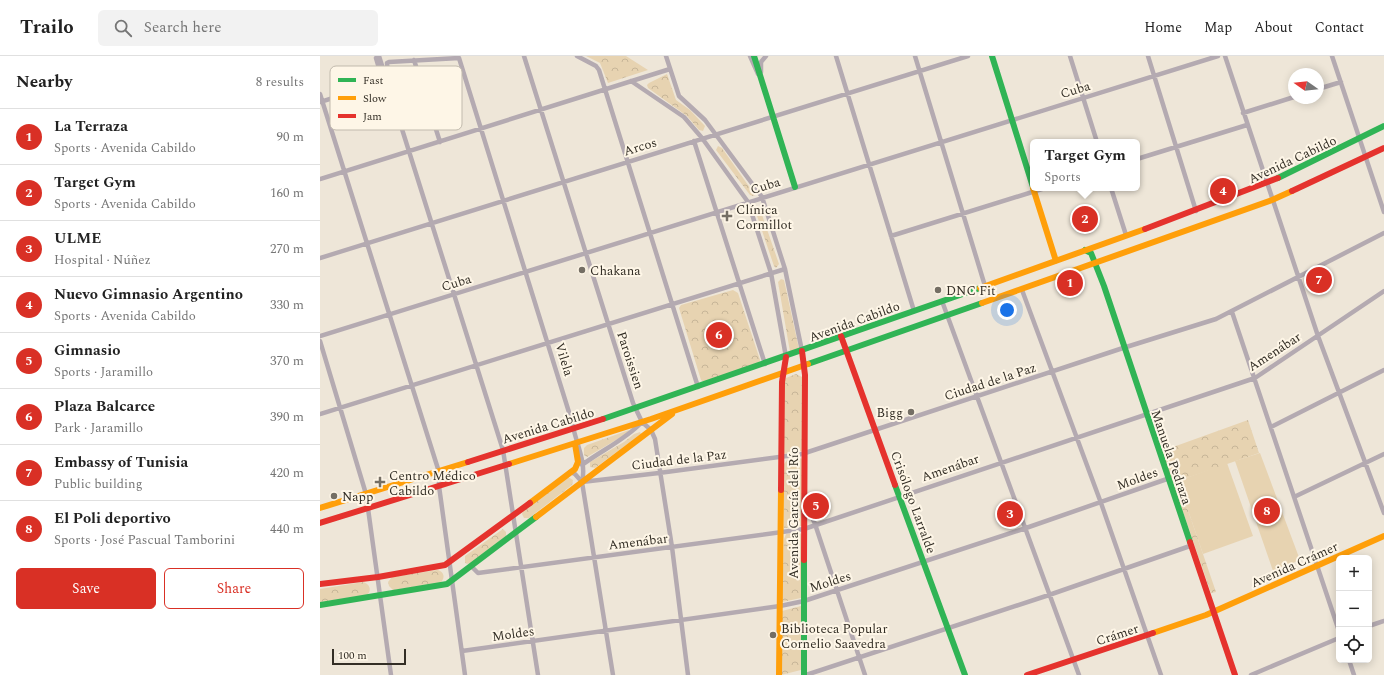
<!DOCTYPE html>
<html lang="en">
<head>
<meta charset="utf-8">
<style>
	body { margin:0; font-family:Spectral,serif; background:#f2f2f2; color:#222 }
	.controls { position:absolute; right:12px; bottom:12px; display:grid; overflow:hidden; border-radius:6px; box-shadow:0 2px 10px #0003 }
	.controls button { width:36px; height:36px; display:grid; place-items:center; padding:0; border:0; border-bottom:1px solid #e0e0e0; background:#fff; color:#222; font:20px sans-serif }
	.compass { position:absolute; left:968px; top:12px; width:36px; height:36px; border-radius:50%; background:#fff; box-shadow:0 2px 10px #0003; rotate:284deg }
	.scale { position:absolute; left:12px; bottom:10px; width:74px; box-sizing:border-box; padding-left:4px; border:2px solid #332e25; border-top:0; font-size:11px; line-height:14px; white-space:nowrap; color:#332e25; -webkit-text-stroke:3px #fef6e7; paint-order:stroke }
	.you { position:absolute; left:687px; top:254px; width:14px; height:14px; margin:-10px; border:3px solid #fff; border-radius:50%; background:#1a73e8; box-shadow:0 0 0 6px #1a73e833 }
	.badge { display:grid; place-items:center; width:26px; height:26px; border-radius:50%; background:#d93025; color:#fff; font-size:13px; font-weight:700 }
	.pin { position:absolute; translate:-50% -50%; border:2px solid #fff; box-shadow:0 1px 4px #0006 }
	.popup { position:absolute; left:710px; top:83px; width:110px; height:52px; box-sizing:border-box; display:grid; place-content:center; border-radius:6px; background:#fff; filter:drop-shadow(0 1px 3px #0005); font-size:13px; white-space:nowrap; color:#767676 }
	.popup b { font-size:15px; color:#222 }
	.popup::after { content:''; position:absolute; left:50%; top:100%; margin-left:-8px; border:8px solid transparent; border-top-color:#fff }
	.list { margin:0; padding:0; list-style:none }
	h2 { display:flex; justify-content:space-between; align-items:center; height:52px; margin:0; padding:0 16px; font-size:17px }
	h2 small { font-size:13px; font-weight:400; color:#767676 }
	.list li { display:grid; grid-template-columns:26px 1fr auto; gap:12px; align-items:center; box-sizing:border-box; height:56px; padding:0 16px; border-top:1px solid #e0e0e0 }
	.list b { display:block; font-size:15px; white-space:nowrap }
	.list p { margin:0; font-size:13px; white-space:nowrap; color:#767676 }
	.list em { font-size:13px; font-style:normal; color:#767676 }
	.actions { display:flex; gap:8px; padding:12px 16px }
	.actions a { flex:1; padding:9px 0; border:1px solid #d93025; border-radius:6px; text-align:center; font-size:14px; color:#d93025 }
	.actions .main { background:#d93025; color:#fff }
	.icon { flex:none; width:22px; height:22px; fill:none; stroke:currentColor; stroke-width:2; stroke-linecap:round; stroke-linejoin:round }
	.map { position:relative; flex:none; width:1064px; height:619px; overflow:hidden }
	header { display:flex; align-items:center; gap:24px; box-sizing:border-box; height:56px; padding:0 20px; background:#fff; border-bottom:1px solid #e0e0e0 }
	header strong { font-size:19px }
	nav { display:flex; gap:22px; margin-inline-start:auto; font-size:14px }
	.search { width:280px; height:36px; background:#f2f2f2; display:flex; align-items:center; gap:10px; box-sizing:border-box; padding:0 14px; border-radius:6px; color:#767676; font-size:15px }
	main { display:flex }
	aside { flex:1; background:#fff }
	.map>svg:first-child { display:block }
</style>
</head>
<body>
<header>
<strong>Trailo</strong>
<div class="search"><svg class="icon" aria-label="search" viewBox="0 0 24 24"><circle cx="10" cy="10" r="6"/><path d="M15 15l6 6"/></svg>Search here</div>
<nav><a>Home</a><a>Map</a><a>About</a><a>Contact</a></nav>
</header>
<main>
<aside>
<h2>Nearby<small>8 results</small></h2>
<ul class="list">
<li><span class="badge">1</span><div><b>La Terraza</b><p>Sports · Avenida Cabildo</p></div><em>90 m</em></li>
<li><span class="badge">2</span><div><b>Target Gym</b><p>Sports · Avenida Cabildo</p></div><em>160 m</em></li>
<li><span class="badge">3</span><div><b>ULME</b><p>Hospital · Núñez</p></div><em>270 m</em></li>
<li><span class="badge">4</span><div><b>Nuevo Gimnasio Argentino</b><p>Sports · Avenida Cabildo</p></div><em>330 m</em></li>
<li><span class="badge">5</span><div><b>Gimnasio</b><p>Sports · Jaramillo</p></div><em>370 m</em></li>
<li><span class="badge">6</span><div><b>Plaza Balcarce</b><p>Park · Jaramillo</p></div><em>390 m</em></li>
<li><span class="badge">7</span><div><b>Embassy of Tunisia</b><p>Public building</p></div><em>420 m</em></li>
<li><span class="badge">8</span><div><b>El Poli deportivo</b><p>Sports · José Pascual Tamborini</p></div><em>440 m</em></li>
</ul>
<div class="actions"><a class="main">Save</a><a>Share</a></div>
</aside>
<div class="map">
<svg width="1064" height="619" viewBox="0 0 1064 619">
	<defs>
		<pattern id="park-crowns" width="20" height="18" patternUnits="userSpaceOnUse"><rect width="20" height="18" fill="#e7d3b1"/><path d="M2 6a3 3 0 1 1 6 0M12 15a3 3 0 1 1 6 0" fill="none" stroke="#c7b598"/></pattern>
	</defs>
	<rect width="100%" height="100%" fill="#eee6d8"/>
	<!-- grass -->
	<path fill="#e7d3b1" d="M 940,397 L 980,504 L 953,515 L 915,405 Z
		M 907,407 L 933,480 L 883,498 L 858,425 Z"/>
	<!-- park -->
	<path fill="url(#park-crowns)" d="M 266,0 L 306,0 L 328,14 L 288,27 L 280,7 Z
		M 347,18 L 356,44 L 370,54 L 385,70 L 383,75 L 379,74 L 367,60 L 328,32 L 327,29 L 329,27 Z
		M 398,90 L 402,92 L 435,139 L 433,140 L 430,139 L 396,94 Z
		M 439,150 L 459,208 L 456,212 L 454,210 L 435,154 L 436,151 Z
		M 461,223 L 464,224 L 479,293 L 470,296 L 458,226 Z
		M 413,234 L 418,237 L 440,304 L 439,308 L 384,326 L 381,324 L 359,252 L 361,249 Z
		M 476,318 L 482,321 L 483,395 L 464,398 L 464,326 L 466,322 Z
		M 928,364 L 939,397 L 858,425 L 896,536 L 891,537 L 842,395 Z
		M 309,374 L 308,377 L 267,401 L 264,399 L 264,392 L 267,389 Z
		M 320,376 L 321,378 L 275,412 L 270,411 L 270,406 L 304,386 L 314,378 Z
		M 478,402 L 483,403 L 482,470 L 464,472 L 464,408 L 467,404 Z
		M 248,421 L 253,424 L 252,429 L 209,462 L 204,462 L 202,458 L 203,455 Z
		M 183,473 L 186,476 L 186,480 L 150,508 L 145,507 L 145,500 Z
		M 479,476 L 482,479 L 481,542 L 462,546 L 464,483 L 466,478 Z
		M 117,514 C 124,515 126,522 120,527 L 73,534 L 69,530 L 68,526 L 72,521 Z
		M 43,526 C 50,528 52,534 47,539 L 0,546 L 0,533 Z
		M 481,550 L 481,614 L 461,619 L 462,555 Z"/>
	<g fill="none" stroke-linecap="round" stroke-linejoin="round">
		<!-- street -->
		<path stroke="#b4aab1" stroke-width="4.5" d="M 59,0 L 183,394 L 218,619
			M 204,0 L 313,347 L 322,366 L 331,374 L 335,383 L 352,491 L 368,619
			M 257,0 L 276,10 L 279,14 L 378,331
			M 346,0 L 359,40 L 385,64 L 442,141 L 465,213 L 482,295
			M 430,0 L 438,18
			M 516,0 L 594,255
			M 595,0 L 665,230
			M 750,0 L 777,86
			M 828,0 L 876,155
			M 905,0 L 998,280 L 1064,457
			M 1012,0 L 1064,156
			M 56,2 L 61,19 L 65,24
			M 94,4 L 120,86
			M 441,16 L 441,6 L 446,0
			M 66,25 L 68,18 L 67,7 L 69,6 L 139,2 L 252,366 C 255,385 267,406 262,426 L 293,619
			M 311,25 L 364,61 L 382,82 L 428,146 L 451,217 L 466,301
			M 998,33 L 1021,26
			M 0,38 L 119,416 L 119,430 L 145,619
			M 0,46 L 66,25
			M 923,57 L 974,41
			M 374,85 L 445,308
			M 817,103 L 927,69
			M 0,123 L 350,13
			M 791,132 L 806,179
			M 571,180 L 725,132
			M 0,202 L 648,0
			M 702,234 L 781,447 L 841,619
			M 622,245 L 759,619
			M 912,256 L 1019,575
			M 0,280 L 898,0
			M 0,285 L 46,438 L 71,619
			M 0,358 L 465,213
			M 951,371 L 1064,314
			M 262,409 C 282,394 305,384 322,366
			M 250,416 L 255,418 L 262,426
			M 262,426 L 339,417 L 482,398 L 803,292 L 896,263 L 1064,177
			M 974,441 L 1064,398
			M 485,445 L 495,468 L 545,619
			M 151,510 L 158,517 L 484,473 L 935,322 L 1064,235
			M 1049,570 L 1064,565
			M 142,595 L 460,550 L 484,545 L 706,472 L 847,423
			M 1029,604 L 1034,619
			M 486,619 L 729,539 L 870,490
			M 931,619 L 1019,582"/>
		<!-- fast -->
		<path stroke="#30b455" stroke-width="6" d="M 434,0 L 475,131
			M 672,0 L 713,131
			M 958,122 L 1064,70
			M 765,194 L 771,197 L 784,230 L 870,486
			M 488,308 L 662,247
			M 283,363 L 660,232
			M 575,429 L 645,619
			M 0,549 L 127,528 L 216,461
			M 484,619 L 484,504"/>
		<!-- slow -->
		<path stroke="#ff9f0a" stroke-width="6" d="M 713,132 L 736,205
			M 660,232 L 825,173
			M 662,247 L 952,144 L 972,135
			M 189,408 L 331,363 L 488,308
			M 210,447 L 255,413 L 258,406 L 255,388
			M 0,452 L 148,406
			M 216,461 L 352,358
			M 833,577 L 886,559 L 1064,480
			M 459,619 L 461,434"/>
		<!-- jam -->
		<path stroke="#e5322d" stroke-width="6" d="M 972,135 L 1064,92
			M 825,173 L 958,122
			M 521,280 L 575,429
			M 482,295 L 485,319 L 484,504
			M 148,406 L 283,363
			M 461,434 L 462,326 L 466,301
			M 0,467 L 189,408
			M 870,486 L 915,619
			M 0,528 L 58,521 L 125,509 L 210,447
			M 707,619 L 833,577"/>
	</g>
	<!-- markers -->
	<g fill="#746e64" stroke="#fef6e7" stroke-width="1.5">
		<path d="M405 154h4v4h4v4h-4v4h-4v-4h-4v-4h4z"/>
		<circle cx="262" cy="214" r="4"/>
		<circle cx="618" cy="234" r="4"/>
		<circle cx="591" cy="356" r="4"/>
		<path d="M58 420h4v4h4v4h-4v4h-4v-4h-4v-4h4z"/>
		<circle cx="14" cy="440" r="4"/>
		<circle cx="453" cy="579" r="4"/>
	</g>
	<g text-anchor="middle" stroke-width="4" stroke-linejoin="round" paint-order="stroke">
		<!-- street labels -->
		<g font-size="13" fill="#332e25" stroke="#fef6e7">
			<text transform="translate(755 33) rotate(-17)" y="5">Cuba</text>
			<text transform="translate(320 90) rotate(-17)" y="5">Arcos</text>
			<text transform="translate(972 103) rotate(-25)" y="5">Avenida Cabildo</text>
			<text transform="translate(445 129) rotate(-17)" y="5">Cuba</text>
			<text transform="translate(136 226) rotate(-17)" y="5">Cuba</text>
			<text transform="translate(534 265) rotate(-20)" y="5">Avenida Cabildo</text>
			<text transform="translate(954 295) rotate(-33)" y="5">Amenábar</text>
			<text transform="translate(245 303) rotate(73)" y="5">Vilela</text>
			<text transform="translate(311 304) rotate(72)" y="5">Paroissien</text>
			<text transform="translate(670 325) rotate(-18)" y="5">Ciudad de la Paz</text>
			<text transform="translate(228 369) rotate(-17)" y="5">Avenida Cabildo</text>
			<text transform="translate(852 401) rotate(71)" y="5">Manuela Pedraza</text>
			<text transform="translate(359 403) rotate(-7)" y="5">Ciudad de la Paz</text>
			<text transform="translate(630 411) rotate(-19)" y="5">Amenábar</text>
			<text transform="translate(817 422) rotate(-20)" y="5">Moldes</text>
			<text transform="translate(594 446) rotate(70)" y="5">Crisólogo Larralde</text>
			<text transform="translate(473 457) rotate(-90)" y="5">Avenida García del Río</text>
			<text transform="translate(318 485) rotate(-7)" y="5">Amenábar</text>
			<text transform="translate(974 508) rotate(-24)" y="5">Avenida Crámer</text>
			<text transform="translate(510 525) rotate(-18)" y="5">Moldes</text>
			<text transform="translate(193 577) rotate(-8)" y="5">Moldes</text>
			<text transform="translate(797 578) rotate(-18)" y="5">Crámer</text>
		</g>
		<!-- poi labels -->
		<g font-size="13" fill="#332e25" stroke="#fef6e7" text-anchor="start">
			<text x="416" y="158">Clínica<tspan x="416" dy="15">Cormillot</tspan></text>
			<text x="270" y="219">Chakana</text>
			<text x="626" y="239">DNC Fit</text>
			<text x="583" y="361" text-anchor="end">Bigg</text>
			<text x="69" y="424">Centro Médico<tspan x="69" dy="15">Cabildo</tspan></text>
			<text x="22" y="445">Napp</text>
			<text x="461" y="577">Biblioteca Popular<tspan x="461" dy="15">Cornelio Saavedra</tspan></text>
		</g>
	</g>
	<!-- legend -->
	<rect x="10" y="10" width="132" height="64" rx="6" fill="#fef6e7" stroke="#c1baad" stroke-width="1"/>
	<rect x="18" y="22" width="18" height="4" fill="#30b455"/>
	<rect x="18" y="40" width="18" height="4" fill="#ff9f0a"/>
	<rect x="18" y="58" width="18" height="4" fill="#e5322d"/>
	<g font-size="11" fill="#332e25">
		<text x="43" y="28">Fast</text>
		<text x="43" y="46">Slow</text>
		<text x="43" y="64">Jam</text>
	</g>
</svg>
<div class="controls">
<button>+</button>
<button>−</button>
<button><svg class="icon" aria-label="locate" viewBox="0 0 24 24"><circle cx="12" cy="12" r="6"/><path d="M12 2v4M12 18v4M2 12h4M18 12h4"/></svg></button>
</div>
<svg class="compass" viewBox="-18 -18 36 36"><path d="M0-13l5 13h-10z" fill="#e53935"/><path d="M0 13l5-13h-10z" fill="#767676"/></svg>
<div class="scale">100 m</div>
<div class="you"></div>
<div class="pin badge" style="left:750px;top:227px">1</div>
<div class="pin badge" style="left:765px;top:163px">2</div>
<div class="popup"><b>Target Gym</b>Sports</div>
<div class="pin badge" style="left:690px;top:458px">3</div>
<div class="pin badge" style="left:903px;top:135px">4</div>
<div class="pin badge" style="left:496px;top:450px">5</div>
<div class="pin badge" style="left:399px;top:279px">6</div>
<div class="pin badge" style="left:999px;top:224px">7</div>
<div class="pin badge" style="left:947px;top:455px">8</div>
</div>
</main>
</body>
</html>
